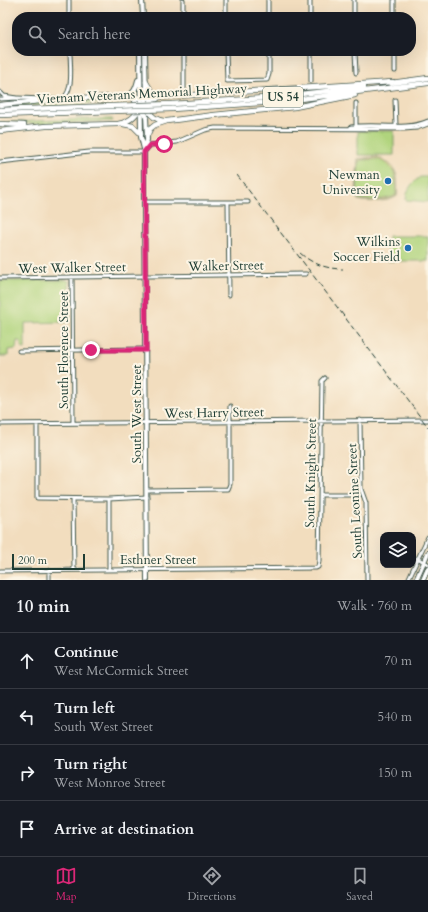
<!DOCTYPE html>
<html lang="en">
<head>
<meta charset="utf-8">
<style>
	body { margin:0; font-family:Cardo,serif; background:#242831; color:#f1f3f6 }
	.controls { position:absolute; right:12px; bottom:12px; display:grid; overflow:hidden; border-radius:8px; box-shadow:0 4px 16px #0002 }
	.controls button { width:36px; height:36px; display:grid; place-items:center; padding:0; border:0; border-bottom:1px solid #363941; background:#171b24; color:#f1f3f6; font:20px sans-serif }
	.scale { position:absolute; left:12px; bottom:10px; width:73px; box-sizing:border-box; padding-left:4px; border:2px solid #1f3d34; border-top:0; font-size:11px; line-height:14px; white-space:nowrap; color:#1f3d34; -webkit-text-stroke:3px #fcf5e5; paint-order:stroke }
	.stop { position:absolute; width:12px; height:12px; margin:-9px; border:3px solid #db2777; border-radius:50%; background:#fff }
	.stop.end { background:#db2777; border-color:#fff; box-shadow:0 1px 4px #0008 }
	.list { margin:0; padding:0; list-style:none }
	h2 { display:flex; justify-content:space-between; align-items:center; height:52px; margin:0; padding:0 16px; font-size:17px }
	h2 small { font-size:13px; font-weight:400; color:#9ea1a6 }
	.list li { display:grid; grid-template-columns:26px 1fr auto; gap:12px; align-items:center; box-sizing:border-box; height:56px; padding:0 16px; border-top:1px solid #363941 }
	.list b { display:block; font-size:15px; white-space:nowrap }
	.list p { margin:0; font-size:13px; white-space:nowrap; color:#9ea1a6 }
	.list em { font-size:13px; font-style:normal; color:#9ea1a6 }
	.icon { flex:none; width:22px; height:22px; fill:none; stroke:currentColor; stroke-width:2; stroke-linecap:round; stroke-linejoin:round }
	.map { position:relative; flex:none; width:428px; height:580px; overflow:hidden }
	.search { position:absolute; background:#171b24; box-shadow:0 4px 16px #0002; left:12px; right:12px; top:12px; height:44px; display:flex; align-items:center; gap:10px; box-sizing:border-box; padding:0 14px; border-radius:16px; color:#9ea1a6; font-size:15px }
	.sheet { height:276px; background:#171b24 }
	nav { display:flex; justify-content:space-around; align-items:center; box-sizing:border-box; height:56px; border-top:1px solid #363941; background:#171b24; font-size:11px; color:#9ea1a6 }
	nav a { display:grid; justify-items:center; gap:2px }
	nav .on { color:#db2777 }
	.map>svg:first-child { display:block }
</style>
</head>
<body>
<div class="map">
<svg width="428" height="580" viewBox="0 0 428 580">
	<rect width="100%" height="100%" fill="#fcf5e5"/>
	<filter id="ink" filterUnits="userSpaceOnUse"><feTurbulence type="fractalNoise" baseFrequency=".025" numOctaves="2"/><feDisplacementMap in="SourceGraphic" scale="8" xChannelSelector="R" yChannelSelector="G"/><feConvolveMatrix kernelMatrix="1 2 1 2 8 2 1 2 1" color-interpolation-filters="sRGB"/></filter>
	<filter id="wash" filterUnits="userSpaceOnUse"><feTurbulence type="fractalNoise" baseFrequency=".012" numOctaves="4" result="noise"/><feDisplacementMap in="SourceGraphic" scale="16" xChannelSelector="R" yChannelSelector="G"/><feGaussianBlur stdDeviation="0.9" result="paint"/><feColorMatrix in="noise" values="0 0 0 0 0 0 0 0 0 0 0 0 0 0 0 0 0 1.4 0 .05"/><feComposite in="paint" operator="in"/></filter>
	<g filter="url(#wash)">
		<rect width="100%" height="100%" fill="#f2ddbe"/>
		<!-- green -->
		<path fill="#b0d47d" stroke="#688858" d="M 113,99 L 106,103 L 17,106 L 17,104 L 48,101 Z
			M 85,119 L 112,119 L 113,121 L 35,124 L 9,122 Z
			M 358,131 L 394,131 L 394,155 L 358,155 Z
			M 378,157 C 398,167 398,175 397,196 C 390,202 367,202 358,200 L 356,195 L 358,159 Z
			M 420,177 L 428,177 L 428,202 L 406,200 C 407,189 411,184 420,177 Z
			M 388,236 L 428,236 L 428,261 L 388,261 Z
			M 67,280 L 69,281 L 70,322 L 25,323 L 25,349 L 21,348 L 21,341 L 17,341 L 16,349 L 8,350 L 8,356 L 0,356 L 0,281 Z"/>
		<!-- sand -->
		<path fill="#eeda9e" stroke="#868c69" fill-rule="evenodd" d="M 378,157 C 398,167 398,175 397,196 C 390,202 367,202 358,200 L 356,195 L 358,159 ZM 378,159 C 397,168 396,176 396,195 C 390,200 367,201 359,199 L 357,194 L 359,161 L 361,160 Z"/>
	</g>
	<g filter="url(#ink)">
		<g fill="none" stroke-linecap="round" stroke-linejoin="round">
			<defs>
				<path id="minor" d="M 69,0 L 69,17
					M 183,0 L 183,17
					M 226,0 L 226,17
					M 268,0 L 268,17
					M 310,0 L 310,17
					M 354,0 L 354,17
					M 394,0 L 394,17
					M 184,51 L 184,95
					M 226,51 L 227,81 L 267,80 L 269,74 L 269,51
					M 311,51 L 311,81
					M 355,51 L 356,73
					M 395,51 L 395,71
					M 0,92 L 4,96 L 16,98
					M 63,98 C 74,91 70,64 70,51
					M 0,99 L 18,98 L 44,99
					M 395,100 L 396,125
					M 356,126 L 356,103
					M 351,127 C 375,123 406,131 428,121
					M 0,162 L 89,152 L 144,152 L 150,145 L 177,142 L 205,130 L 215,128 L 404,129 L 417,128 L 428,124
					M 144,202 L 248,202
					M 228,202 L 229,295
					M 72,277 L 73,423
					M 0,278 L 306,274
					M 19,351 L 145,349
					M 360,420 L 361,489 L 366,503 L 367,580
					M 0,424 L 428,420
					M 37,424 L 37,498 L 109,499 L 147,497
					M 147,490 L 228,489 L 230,484 L 230,406
					M 321,495 L 359,495
					M 73,499 L 74,570
					M 417,558 L 428,564
					M 109,569 L 109,499
					M 49,570 L 49,580
					M 0,571 L 316,568 L 318,567 L 319,561 L 322,381 L 325,378
					M 408,580 L 428,537"/>
				<path id="major" d="M 142,0 L 143,17
					M 140,51 L 141,137 L 144,149
					M 145,51 L 146,101
					M 125,96 C 134,95 136,88 138,80
					M 146,115 L 147,140 L 144,152 L 144,202 L 147,580
					M 416,580 L 428,553
					M 423,580 L 428,568"/>
				<path id="highway" d="M 146,82 C 149,88 153,95 161,96
					M 391,83 L 428,78
					M 157,99 C 151,100 148,104 148,110 C 151,116 157,120 164,121
					M 135,101 L 142,108 L 146,117
					M 172,104 L 264,98 L 364,87
					M 0,105 L 70,98 L 121,97 L 146,98 L 393,82
					M 172,109 L 277,102 L 428,83
					M 0,110 L 113,106
					M 0,115 L 114,111
					M 0,124 L 24,125
					M 123,124 L 133,126 L 141,134
					M 0,131 L 46,126 L 118,124 C 134,121 138,112 146,98
					M 147,136 L 150,129 L 155,125 L 167,121 L 214,115 L 295,107 L 355,95"/>
			</defs>
			<!-- minor casing -->
			<use href="#minor" stroke="#3f5549" stroke-width="5"/>
			<!-- major casing -->
			<use href="#major" stroke="#3f5549" stroke-width="6"/>
			<!-- highway casing -->
			<use href="#highway" stroke="#3f5549" stroke-width="6"/>
			<!-- minor -->
			<use href="#minor" stroke="#fff" stroke-width="3"/>
			<!-- major -->
			<use href="#major" stroke="#fff" stroke-width="4"/>
			<!-- highway -->
			<use href="#highway" stroke="#fff" stroke-width="4.5"/>
			<!-- rail -->
			<path stroke="#1f3d34" stroke-width="1" stroke-dasharray="6 3" stroke-linecap="butt" d="M 237,175 L 428,427
				M 300,253 C 312,264 327,269 343,269"/>
			<defs>
				<path id="highway-bridge" d="M 113,106 L 172,104
					M 114,111 L 172,109"/>
			</defs>
			<!-- highway-bridge casing -->
			<use href="#highway-bridge" stroke="#3f5549" stroke-width="6" stroke-linecap="butt"/>
			<!-- highway-bridge -->
			<use href="#highway-bridge" stroke="#fff" stroke-width="4.5"/>
		</g>
	</g>
	<g fill="none" stroke-linecap="round" stroke-linejoin="round" filter="url(#ink)">
		<!-- route -->
		<path stroke="#db2777" stroke-width="5" d="M 91,350 L 146,350 L 144,152 L 150,145 L 164,144"/>
	</g>
	<!-- markers -->
	<g fill="#1f6fb2" stroke="#fcf5e5" stroke-width="1.5">
		<circle cx="388" cy="181" r="4"/>
		<circle cx="408" cy="248" r="4"/>
	</g>
	<g text-anchor="middle" stroke-width="4" stroke-linejoin="round" paint-order="stroke">
		<!-- shield labels -->
		<rect fill="#fcf5e5" stroke="#617469" stroke-width="1" x="263" y="87" width="40" height="20" rx="3"/>
		<g font-size="12" font-weight="bold" fill="#1f3d34">
			<text x="283" y="101">US 54</text>
		</g>
		<!-- street labels -->
		<g font-size="13" fill="#1f3d34" stroke="#fcf5e5">
			<text transform="translate(142 93) rotate(-3)" y="5">Vietnam Veterans Memorial Highway</text>
			<text transform="translate(226 265) rotate(-1)" y="5">Walker Street</text>
			<text transform="translate(72 267) rotate(-1)" y="5">West Walker Street</text>
			<text transform="translate(63 350) rotate(-90)" y="5">South Florence Street</text>
			<text transform="translate(214 412) rotate(-1)" y="5">West Harry Street</text>
			<text transform="translate(136 414) rotate(-90)" y="5">South West Street</text>
			<text transform="translate(310 473) rotate(-89)" y="5">South Knight Street</text>
			<text transform="translate(354 501) rotate(-93)" y="5">South Leonine Street</text>
			<text x="158" y="564">Esthner Street</text>
		</g>
		<!-- poi labels -->
		<g font-size="13" fill="#1f3d34" stroke="#fcf5e5" text-anchor="end">
			<text x="380" y="179">Newman<tspan x="380" dy="15">University</tspan></text>
			<text x="400" y="246">Wilkins<tspan x="400" dy="15">Soccer Field</tspan></text>
		</g>
	</g>
</svg>
<div class="controls">
<button><svg class="icon" aria-label="layers" viewBox="0 0 24 24"><path d="M12 4l9 5-9 5-9-5zM3 14l9 5 9-5"/></svg></button>
</div>
<div class="scale">200 m</div>
<div class="stop" style="left:164px;top:144px"></div>
<div class="stop end" style="left:91px;top:350px"></div>
<div class="search"><svg class="icon" aria-label="search" viewBox="0 0 24 24"><circle cx="10" cy="10" r="6"/><path d="M15 15l6 6"/></svg>Search here</div>
</div>
<section class="sheet">
<h2>10 min<small>Walk · 760 m</small></h2>
<ul class="list">
<li><svg class="icon" aria-label="ahead" viewBox="0 0 24 24"><path d="M12 20V5M6 11l6-6 6 6"/></svg><div><b>Continue</b><p>West McCormick Street</p></div><em>70 m</em></li>
<li><svg class="icon" aria-label="left" viewBox="0 0 24 24"><path d="M17 20v-9H6M10 6l-5 5 5 5"/></svg><div><b>Turn left</b><p>South West Street</p></div><em>540 m</em></li>
<li><svg class="icon" aria-label="right" viewBox="0 0 24 24"><path d="M7 20v-9h11M14 6l5 5-5 5"/></svg><div><b>Turn right</b><p>West Monroe Street</p></div><em>150 m</em></li>
<li><svg class="icon" aria-label="arrive" viewBox="0 0 24 24"><path d="M6 21V4h12l-3 4 3 4H6"/></svg><div><b>Arrive at destination</b></div></li>
</ul>
</section>
<nav>
<a class="on"><svg class="icon" aria-label="map" viewBox="0 0 24 24"><path d="M3 6l6-2 6 2 6-2v14l-6 2-6-2-6 2zM9 4v14M15 6v14"/></svg>Map</a>
<a><svg class="icon" aria-label="directions" viewBox="0 0 24 24"><path d="M12 3l9 9-9 9-9-9zM9 14v-3h6M13 9l2 2-2 2"/></svg>Directions</a>
<a><svg class="icon" aria-label="saved" viewBox="0 0 24 24"><path d="M7 4h10v16l-5-4-5 4z"/></svg>Saved</a>
</nav>
</body>
</html>
